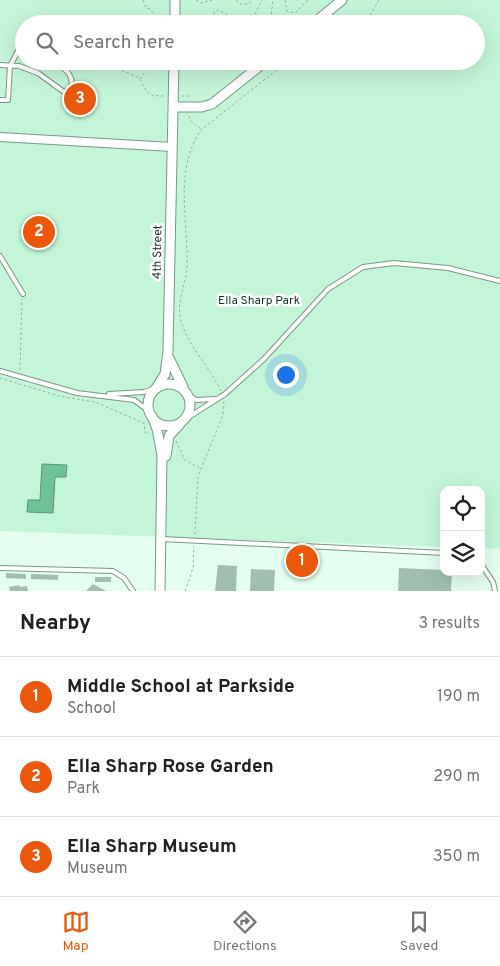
<!DOCTYPE html>
<html lang="en">
<head>
<meta charset="utf-8">
<style>
	body { margin:0; font-family:Overpass,sans-serif; background:#f6f6f6; color:#202124 }
	.controls { position:absolute; right:15px; bottom:15px; display:grid; overflow:hidden; border-radius:10px; box-shadow:0 5px 20px #0002 }
	.controls button { width:45px; height:45px; display:grid; place-items:center; padding:0; border:0; border-bottom:1px solid #e0e0e0; background:#fff; color:#202124; font:25px sans-serif }
	.you { position:absolute; left:285px; top:374px; width:18px; height:18px; margin:-12px; border:4px solid #fff; border-radius:50%; background:#1a73e8; box-shadow:0 0 0 8px #1a73e833 }
	.badge { display:grid; place-items:center; width:32px; height:32px; border-radius:50%; background:#ea580c; color:#fff; font-size:16px; font-weight:700 }
	.pin { position:absolute; translate:-50% -50%; border:2px solid #fff; box-shadow:0 1px 5px #0006 }
	.list { margin:0; padding:0; list-style:none }
	h2 { display:flex; justify-content:space-between; align-items:center; height:65px; margin:0; padding:0 20px; font-size:21px }
	h2 small { font-size:16px; font-weight:400; color:#757577 }
	.list li { display:grid; grid-template-columns:32px 1fr auto; gap:15px; align-items:center; box-sizing:border-box; height:80px; padding:0 20px; border-top:1px solid #e0e0e0 }
	.list b { display:block; font-size:19px; white-space:nowrap }
	.list p { margin:0; font-size:16px; white-space:nowrap; color:#757577 }
	.list em { font-size:16px; font-style:normal; color:#757577 }
	.icon { flex:none; width:28px; height:28px; fill:none; stroke:currentColor; stroke-width:2; stroke-linecap:round; stroke-linejoin:round }
	.map { position:relative; flex:none; width:500px; height:591px; overflow:hidden }
	.search { position:absolute; background:#fff; box-shadow:0 5px 20px #0002; left:15px; right:15px; top:15px; height:55px; display:flex; align-items:center; gap:12px; box-sizing:border-box; padding:0 18px; border-radius:28px; color:#757577; font-size:19px }
	.sheet { height:305px; background:#fff }
	nav { display:flex; justify-content:space-around; align-items:center; box-sizing:border-box; height:70px; border-top:1px solid #e0e0e0; background:#fff; font-size:14px; color:#757577 }
	nav a { display:grid; justify-items:center; gap:2px }
	nav .on { color:#ea580c }
	.map>svg:first-child { display:block }
</style>
</head>
<body>
<div class="map">
<svg width="500" height="591" viewBox="0 0 500 591">
	<rect width="100%" height="100%" fill="#e4feef"/>
	<!-- green -->
	<path fill="#c3f6d9" fill-rule="evenodd" d="M 0,0 L 500,0 L 500,549 L 481,548 L 481,490 L 444,490 L 444,547 L 0,531 ZM 24,24 L 476,24 L 476,61 L 24,61 Z"/>
	<!-- water -->
	<path fill="#6fc196" stroke="#589675" d="M 42,464 L 67,465 L 66,477 L 55,477 L 53,513 L 27,512 L 28,500 L 40,500 Z"/>
	<!-- building -->
	<path fill="#a0c0ad" d="M 218,565 L 237,566 L 236,591 L 215,591 Z
		M 399,568 L 444,570 L 444,572 L 452,572 L 451,591 L 398,591 Z
		M 251,569 L 275,570 L 274,591 L 250,591 Z
		M 6,573 L 26,574 L 26,579 L 6,578 Z
		M 31,574 L 58,575 L 58,580 L 31,579 Z
		M 95,577 L 111,577 L 111,582 L 95,582 Z
		M 93,584 L 106,591 L 86,591 Z
		M 19,585 L 20,587 L 27,586 L 28,591 L 10,591 L 9,587 Z"/>
	<g fill="none" stroke-linecap="round" stroke-linejoin="round">
		<defs>
			<path id="service" d="M 0,65 L 19,66 L 38,73 L 64,92 L 71,89 C 75,74 64,69 54,61
				M 0,100 L 8,100 L 10,66 L 18,51 L 24,52
				M 0,256 L 23,294
				M 0,371 L 77,393 L 134,400 L 149,411
				M 109,394 L 144,392 L 154,389
				M 188,395 L 196,400 L 215,399
				M 184,420 L 225,394 L 264,359 L 328,289 L 363,267 L 394,263 L 448,268 L 500,281
				M 162,539 L 444,553
				M 481,564 L 493,582 L 495,591
				M 0,568 L 113,571 L 124,578 L 133,591"/>
			<path id="minor" d="M 0,137 L 172,147"/>
			<path id="tertiary" d="M 175,24 L 175,0
				M 313,24 L 342,0
				M 173,107 L 202,107 L 212,104 L 266,61
				M 169,358 L 183,387
				M148 405a21 21 0 1 1 42 0a21 21 0 1 1-42 0Z
				M 157,387 L 165,374 L 168,351 L 174,61
				M 152,416 L 157,429 L 162,455 L 160,591
				M 166,456 L 169,436 L 180,424"/>
		</defs>
		<!-- service casing -->
		<use href="#service" stroke="#799886" stroke-width="6"/>
		<!-- minor casing -->
		<use href="#minor" stroke="#799886" stroke-width="10"/>
		<!-- tertiary casing -->
		<use href="#tertiary" stroke="#799886" stroke-width="11"/>
		<!-- path -->
		<path stroke="#97aca0" stroke-width="1" stroke-dasharray="2.5 2.5" stroke-linecap="butt" d="M 143,0 L 146,8 L 150,9 L 158,19 L 158,24
			M 196,0 L 201,3 L 212,0
			M 236,0 L 241,4 L 249,4 L 251,0
			M 285,0 L 287,11 L 295,13 L 308,0
			M 297,0 L 298,0
			M 212,24 L 214,12 L 219,10 C 232,19 240,18 255,14 L 262,0
			M 225,24 L 228,24
			M 270,24 L 273,0
			M 365,24 L 379,0
			M 78,69 C 104,61 114,68 138,77 C 150,93 142,96 166,96
			M 140,79 L 145,72 L 146,61
			M 182,96 L 189,96 L 189,99
			M 189,116 L 191,121 L 201,129
			M 20,370 L 22,299
			M 0,378 L 59,396 L 95,402 L 144,423 L 145,433 L 149,433
			M 221,391 C 210,367 188,346 181,321 C 176,304 185,286 187,268 C 189,223 173,171 201,130 L 288,61
			M 176,441 L 185,460 L 201,469
			M 195,534 L 198,476 L 223,415 L 224,401
			M 185,591 L 193,568 L 194,546"/>
		<!-- service -->
		<use href="#service" stroke="#fff" stroke-width="4"/>
		<!-- minor -->
		<use href="#minor" stroke="#fff" stroke-width="8"/>
		<!-- tertiary -->
		<use href="#tertiary" stroke="#fff" stroke-width="9"/>
	</g>
	<g text-anchor="middle" stroke-width="5" stroke-linejoin="round" paint-order="stroke">
		<!-- street labels -->
		<g font-size="12" fill="#243129" stroke="#fff">
			<text transform="translate(157 252) rotate(-89)" y="4">4th Street</text>
		</g>
		<!-- park labels -->
		<g font-size="12" fill="#103523" stroke="#fff">
			<text x="259" y="304">Ella Sharp Park</text>
		</g>
	</g>
</svg>
<div class="controls">
<button><svg class="icon" aria-label="locate" viewBox="0 0 24 24"><circle cx="12" cy="12" r="6"/><path d="M12 2v4M12 18v4M2 12h4M18 12h4"/></svg></button>
<button><svg class="icon" aria-label="layers" viewBox="0 0 24 24"><path d="M12 4l9 5-9 5-9-5zM3 14l9 5 9-5"/></svg></button>
</div>
<div class="you"></div>
<div class="pin badge" style="left:302px;top:561px">1</div>
<div class="pin badge" style="left:39px;top:232px">2</div>
<div class="pin badge" style="left:80px;top:99px">3</div>
<div class="search"><svg class="icon" aria-label="search" viewBox="0 0 24 24"><circle cx="10" cy="10" r="6"/><path d="M15 15l6 6"/></svg>Search here</div>
</div>
<section class="sheet">
<h2>Nearby<small>3 results</small></h2>
<ul class="list">
<li><span class="badge">1</span><div><b>Middle School at Parkside</b><p>School</p></div><em>190 m</em></li>
<li><span class="badge">2</span><div><b>Ella Sharp Rose Garden</b><p>Park</p></div><em>290 m</em></li>
<li><span class="badge">3</span><div><b>Ella Sharp Museum</b><p>Museum</p></div><em>350 m</em></li>
</ul>
</section>
<nav>
<a class="on"><svg class="icon" aria-label="map" viewBox="0 0 24 24"><path d="M3 6l6-2 6 2 6-2v14l-6 2-6-2-6 2zM9 4v14M15 6v14"/></svg>Map</a>
<a><svg class="icon" aria-label="directions" viewBox="0 0 24 24"><path d="M12 3l9 9-9 9-9-9zM9 14v-3h6M13 9l2 2-2 2"/></svg>Directions</a>
<a><svg class="icon" aria-label="saved" viewBox="0 0 24 24"><path d="M7 4h10v16l-5-4-5 4z"/></svg>Saved</a>
</nav>
</body>
</html>
